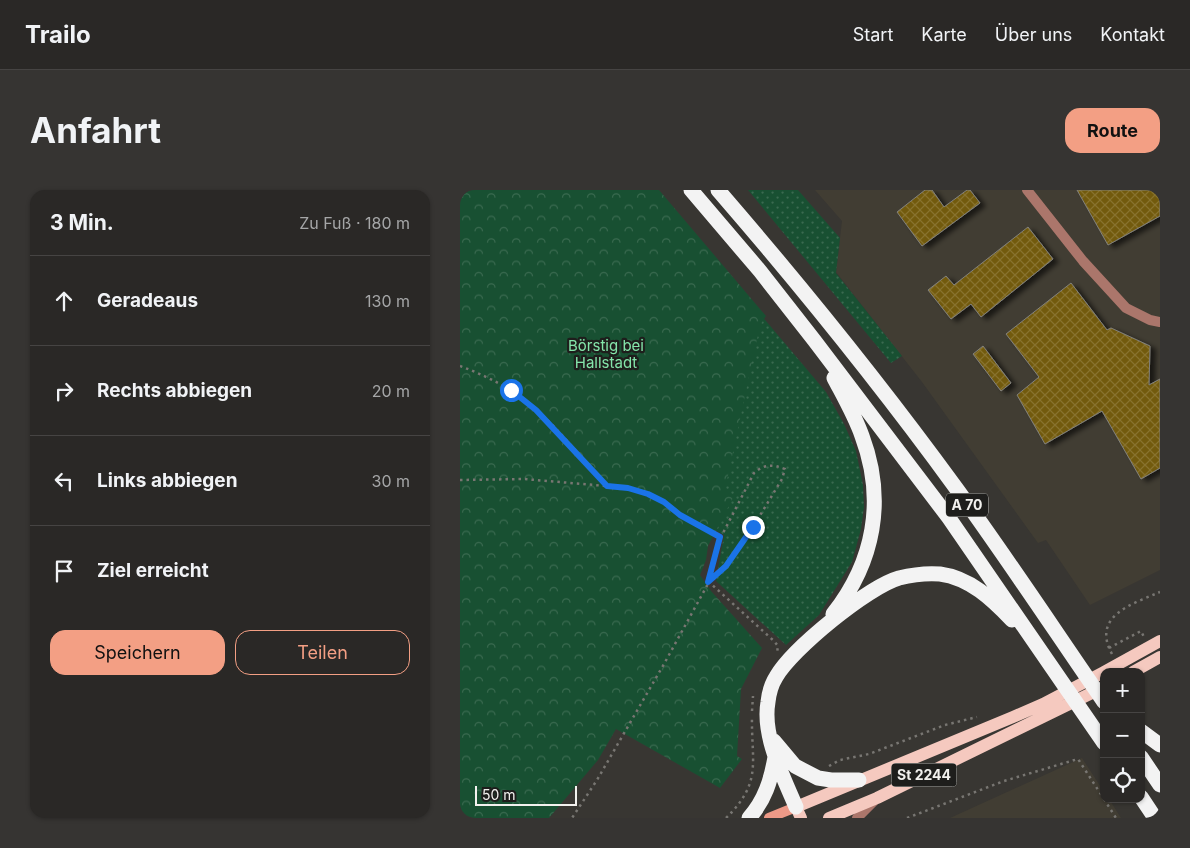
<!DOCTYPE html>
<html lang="de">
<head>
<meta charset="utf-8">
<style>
	body { margin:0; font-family:Inter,sans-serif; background:#363432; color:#f1f3f6 }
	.controls { position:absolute; right:15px; bottom:15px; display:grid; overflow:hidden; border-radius:10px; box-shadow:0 1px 4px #0004 }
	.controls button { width:45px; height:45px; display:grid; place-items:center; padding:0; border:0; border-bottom:1px solid #464443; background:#2a2826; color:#f1f3f6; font:25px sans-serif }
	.scale { position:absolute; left:15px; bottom:12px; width:102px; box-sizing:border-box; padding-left:5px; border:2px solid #f2f1ee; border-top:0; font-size:14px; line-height:18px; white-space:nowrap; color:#f2f1ee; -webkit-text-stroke:4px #1e1e1c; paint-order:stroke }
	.stop { position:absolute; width:15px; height:15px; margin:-11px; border:4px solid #1a73e8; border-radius:50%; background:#fff }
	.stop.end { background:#1a73e8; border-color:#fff; box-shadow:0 1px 5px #0008 }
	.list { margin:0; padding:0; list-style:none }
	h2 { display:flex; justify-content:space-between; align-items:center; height:65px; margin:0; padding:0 20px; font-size:21px }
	h2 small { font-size:16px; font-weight:400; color:#a5a6a7 }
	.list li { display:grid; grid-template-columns:32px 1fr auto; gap:15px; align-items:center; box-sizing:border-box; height:90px; padding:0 20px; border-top:1px solid #464443 }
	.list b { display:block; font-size:19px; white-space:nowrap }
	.list em { font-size:16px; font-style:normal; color:#a5a6a7 }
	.actions { display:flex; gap:10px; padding:15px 20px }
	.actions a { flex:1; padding:11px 0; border:1px solid #f39f84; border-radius:15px; text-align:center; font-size:18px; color:#f39f84 }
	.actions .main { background:#f39f84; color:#111 }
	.icon { flex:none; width:28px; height:28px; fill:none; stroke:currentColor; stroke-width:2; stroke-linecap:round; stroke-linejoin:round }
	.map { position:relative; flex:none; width:700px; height:628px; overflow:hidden; border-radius:15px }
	header { display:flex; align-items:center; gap:30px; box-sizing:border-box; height:70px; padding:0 25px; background:#2a2826; border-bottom:1px solid #464443 }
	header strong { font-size:24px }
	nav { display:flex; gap:28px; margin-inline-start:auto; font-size:18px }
	.intro { display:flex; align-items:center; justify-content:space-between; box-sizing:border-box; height:120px; padding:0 30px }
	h1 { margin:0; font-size:35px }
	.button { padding:12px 22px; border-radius:15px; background:#f39f84; color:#111; font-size:18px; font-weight:700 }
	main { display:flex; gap:30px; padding:0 30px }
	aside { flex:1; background:#2a2826; border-radius:15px; box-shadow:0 1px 4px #0004 }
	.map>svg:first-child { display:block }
</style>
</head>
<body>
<header>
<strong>Trailo</strong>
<nav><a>Start</a><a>Karte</a><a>Über uns</a><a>Kontakt</a></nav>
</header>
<div class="intro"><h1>Anfahrt</h1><a class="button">Route</a></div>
<main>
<aside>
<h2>3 Min.<small>Zu Fuß · 180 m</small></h2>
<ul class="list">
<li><svg class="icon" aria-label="ahead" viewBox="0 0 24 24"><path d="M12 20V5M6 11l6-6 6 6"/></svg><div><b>Geradeaus</b></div><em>130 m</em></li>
<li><svg class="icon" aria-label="right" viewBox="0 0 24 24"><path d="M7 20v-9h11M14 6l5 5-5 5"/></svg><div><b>Rechts abbiegen</b></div><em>20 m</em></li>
<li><svg class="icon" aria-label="left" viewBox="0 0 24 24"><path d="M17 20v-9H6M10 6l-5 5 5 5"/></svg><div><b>Links abbiegen</b></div><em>30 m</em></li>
<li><svg class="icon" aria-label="arrive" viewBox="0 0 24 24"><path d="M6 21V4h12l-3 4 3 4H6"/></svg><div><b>Ziel erreicht</b></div></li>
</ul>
<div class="actions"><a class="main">Speichern</a><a>Teilen</a></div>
</aside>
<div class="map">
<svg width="700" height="628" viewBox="0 0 700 628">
	<defs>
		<pattern id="grass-dots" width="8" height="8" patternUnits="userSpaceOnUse" patternTransform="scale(1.25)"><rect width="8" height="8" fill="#185032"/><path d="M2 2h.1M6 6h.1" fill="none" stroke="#3a6a50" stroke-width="1.8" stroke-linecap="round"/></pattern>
		<pattern id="forest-crowns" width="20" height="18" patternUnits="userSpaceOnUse" patternTransform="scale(1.25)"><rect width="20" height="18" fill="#185032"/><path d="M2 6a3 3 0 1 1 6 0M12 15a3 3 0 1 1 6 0" fill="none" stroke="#3a6a50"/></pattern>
		<pattern id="building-cross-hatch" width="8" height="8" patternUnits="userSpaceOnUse" patternTransform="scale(1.25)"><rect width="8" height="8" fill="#725a0a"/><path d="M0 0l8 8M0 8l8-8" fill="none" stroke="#87722e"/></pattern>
		<filter id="shadow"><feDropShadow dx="5.5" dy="3" stdDeviation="2.5" flood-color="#0009"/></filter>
	</defs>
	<rect width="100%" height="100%" fill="#383632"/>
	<!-- built -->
	<path fill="#413d33" d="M 355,0 L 700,0 L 700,380 L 630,415 L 586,350 L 578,353 L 462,192 L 376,82 L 382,31 Z
		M 622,568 L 644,602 L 644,609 L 649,609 L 661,628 L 490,628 Z"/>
	<!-- grass -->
	<path fill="url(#grass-dots)" d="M 0,0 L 204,10 L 366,202 L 384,234 L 396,261 L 403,295 L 404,317 L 401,339 L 392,372 L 359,425 L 326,455 L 256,391 L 264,345 L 236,329 Z
		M 288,0 L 338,0 L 380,48 L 376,83 L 442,166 L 431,173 Z"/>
	<!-- forest -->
	<path fill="url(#forest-crowns)" d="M 0,0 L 199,0 L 306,126 L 300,135 L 264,304 L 274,306 L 248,356 L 246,370 L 240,385 L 251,401 L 302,458 L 281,499 L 277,566 L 282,569 L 260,598 L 156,539 L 138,570 L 89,628 L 0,628 Z"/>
	<!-- building -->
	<path fill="url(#building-cross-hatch)" stroke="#82817c" filter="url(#shadow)" d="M 465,0 L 472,0 L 484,17 L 507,0 L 510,0 L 520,13 L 462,56 L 437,22 Z
		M 617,0 L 700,0 L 700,26 L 648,55 Z
		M 568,37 L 593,69 L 521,127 L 511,114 L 491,129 L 468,100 L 486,86 L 494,95 Z
		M 611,93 L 647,140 L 651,138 L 690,156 L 689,195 L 700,189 L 700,278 L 681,289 L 642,221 L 585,254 L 557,205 L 579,187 L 546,144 Z
		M 523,156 L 551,193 L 541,201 L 513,164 Z"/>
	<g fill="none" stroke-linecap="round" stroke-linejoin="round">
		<!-- path -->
		<path stroke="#787672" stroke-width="2.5" stroke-dasharray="2.5 4" stroke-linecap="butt" d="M 0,176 C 27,186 55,200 77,220 C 102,243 124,271 147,296 L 168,298 L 188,304 L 204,312 L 220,325 L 261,347 L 294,283 C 305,274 312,274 325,279 L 322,289 L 293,337 L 266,376 L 249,392 L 204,474 L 137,590 L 112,628
			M 0,290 L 64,289 L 146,296
			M 261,347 L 249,392 L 314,451 L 318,456 L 317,463
			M 649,458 L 681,441 L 684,447
			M 652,464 C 631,426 672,414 700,402
			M 292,521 L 293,506
			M 369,576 L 380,570 L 409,564 L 485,535 L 517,527
			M 644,609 L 656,628
			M 266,628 C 303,592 291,572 292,526
			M 447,628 L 544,591 L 618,569 L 644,609"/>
		<!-- minor -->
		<path stroke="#ab766b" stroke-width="10" d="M 567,0 L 623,71 L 666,118 L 690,130 L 700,132
			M 397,628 L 414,611"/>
		<!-- secondary -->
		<path stroke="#ed9987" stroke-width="10" d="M 309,628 L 336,617"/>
		<!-- primary -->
		<path stroke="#f5c9bf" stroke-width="12" d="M 644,482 L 700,451
			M 673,482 L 700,467
			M 341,628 L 336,617 L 553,527 L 583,514 L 644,482
			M 369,628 L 417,608 L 644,497"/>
		<!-- motorway -->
		<path stroke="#f3f3f3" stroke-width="15" d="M 231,0 L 300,81 L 354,150 L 489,328 L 644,553
			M 258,0 C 341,96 421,195 496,298 C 547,368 595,441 644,512
			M 373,424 C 414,372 426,310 402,246 C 395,226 384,207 374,188
			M 681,541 L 700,555
			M 314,551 L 335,576 L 358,588 L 371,590 L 399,590
			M 681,567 L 700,595
			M 681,607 L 695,628
			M 336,617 C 323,586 302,546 308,512 C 309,503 311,495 316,487 C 332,459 408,397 439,388 C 451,385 467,383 480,384 C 510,388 532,409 552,430
			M 289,628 C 305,610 311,590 315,567"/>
	</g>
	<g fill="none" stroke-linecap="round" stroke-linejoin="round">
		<!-- route -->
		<path stroke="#1a73e8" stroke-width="6" d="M 51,200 L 76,220 L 147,296 L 168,298 L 188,304 L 204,312 L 220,325 L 260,347 L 248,392 L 266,376 L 293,337"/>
	</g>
	<g text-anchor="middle" stroke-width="4.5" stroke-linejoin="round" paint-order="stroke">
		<!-- shield labels -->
		<g fill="#1e1e1c" stroke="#b2b2af" stroke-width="1">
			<rect x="486" y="303.5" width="42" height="23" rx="4"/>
			<rect x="431.5" y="573.5" width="65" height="23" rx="4"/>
		</g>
		<g font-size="14" font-weight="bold" fill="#f2f1ee">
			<text x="507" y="320">A 70</text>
			<text x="464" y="590">St 2244</text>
		</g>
		<!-- park labels -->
		<g font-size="15" fill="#84e5aa" stroke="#1e1e1c">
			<text x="146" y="161">Börstig bei<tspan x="146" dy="17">Hallstadt</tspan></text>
		</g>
	</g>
</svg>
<div class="controls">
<button>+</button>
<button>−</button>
<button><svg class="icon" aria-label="locate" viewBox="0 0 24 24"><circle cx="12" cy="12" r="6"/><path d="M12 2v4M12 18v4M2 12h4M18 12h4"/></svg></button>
</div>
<div class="scale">50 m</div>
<div class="stop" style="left:51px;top:200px"></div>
<div class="stop end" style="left:293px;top:337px"></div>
</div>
</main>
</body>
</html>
